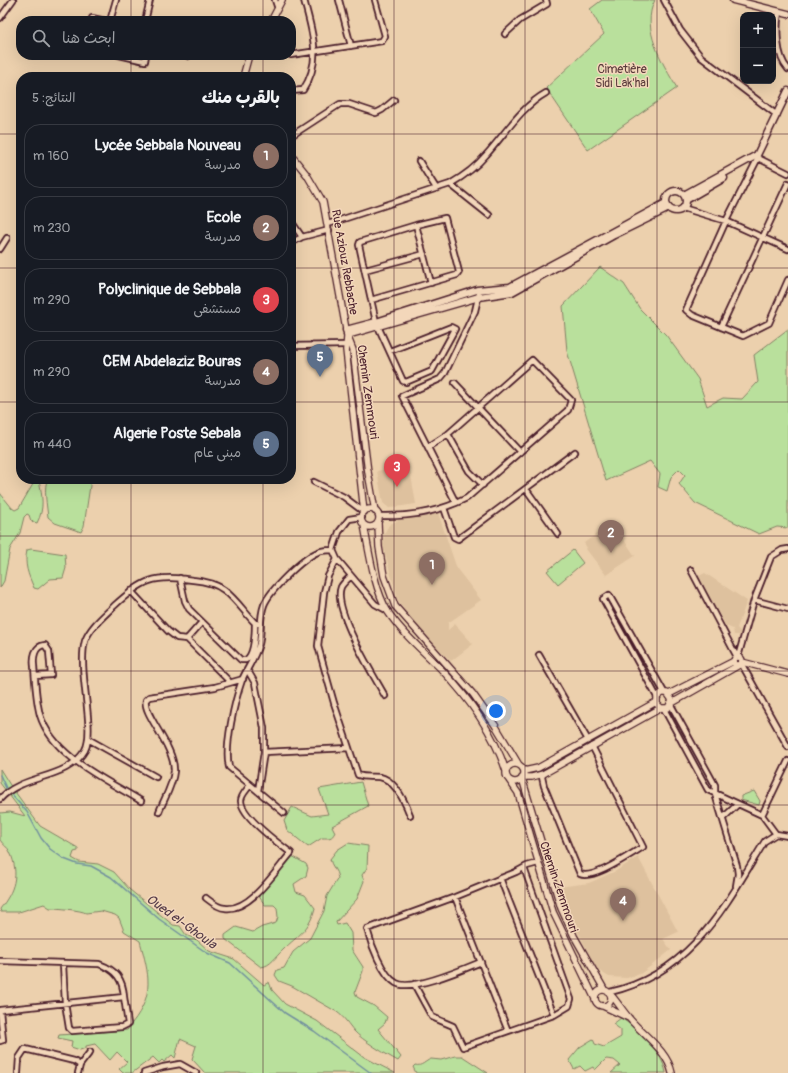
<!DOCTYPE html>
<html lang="ar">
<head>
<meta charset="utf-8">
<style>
	body { margin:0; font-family:Pangolin,"Playpen Sans Arabic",sans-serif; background:#20242c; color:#f1f3f6; direction:rtl }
	.controls { position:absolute; right:12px; top:12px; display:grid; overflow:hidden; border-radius:8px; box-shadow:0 4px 16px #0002 }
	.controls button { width:36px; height:36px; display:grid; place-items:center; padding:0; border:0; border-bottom:1px solid #363941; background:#171b24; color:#f1f3f6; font:20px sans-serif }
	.you { position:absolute; left:496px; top:711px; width:14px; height:14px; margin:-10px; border:3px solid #fff; border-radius:50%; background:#1a73e8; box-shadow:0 0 0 6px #1a73e833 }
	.badge { display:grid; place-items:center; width:26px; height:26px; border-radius:50%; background:#8c9099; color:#fff; font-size:13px; font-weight:700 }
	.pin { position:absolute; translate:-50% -33px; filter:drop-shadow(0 1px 2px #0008) }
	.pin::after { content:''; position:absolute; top:21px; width:14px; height:12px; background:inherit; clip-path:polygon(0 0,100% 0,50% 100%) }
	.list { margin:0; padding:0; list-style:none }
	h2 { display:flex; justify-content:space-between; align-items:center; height:52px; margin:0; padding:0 16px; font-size:17px }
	h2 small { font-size:13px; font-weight:400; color:#9ea1a6 }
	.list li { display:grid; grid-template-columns:26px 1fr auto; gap:12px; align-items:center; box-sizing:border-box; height:64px; margin:0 8px 8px; padding:0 8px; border:1px solid #363941; border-radius:16px }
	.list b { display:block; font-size:15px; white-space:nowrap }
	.list p { margin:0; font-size:13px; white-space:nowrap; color:#9ea1a6 }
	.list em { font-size:13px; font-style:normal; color:#9ea1a6 }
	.icon { flex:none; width:22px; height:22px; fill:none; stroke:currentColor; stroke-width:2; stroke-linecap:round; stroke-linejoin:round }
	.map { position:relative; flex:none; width:788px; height:1073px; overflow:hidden; direction:ltr }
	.search { position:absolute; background:#171b24; box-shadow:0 4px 16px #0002; left:16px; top:16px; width:280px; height:44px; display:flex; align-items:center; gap:10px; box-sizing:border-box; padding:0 14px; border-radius:16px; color:#9ea1a6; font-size:15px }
	.panel { position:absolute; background:#171b24; box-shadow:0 4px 16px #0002; left:16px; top:72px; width:280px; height:412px; border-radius:16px; direction:rtl }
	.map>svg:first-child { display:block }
</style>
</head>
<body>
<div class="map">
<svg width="788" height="1073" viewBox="0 0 788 1073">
	<rect width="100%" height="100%" fill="#ecd0ad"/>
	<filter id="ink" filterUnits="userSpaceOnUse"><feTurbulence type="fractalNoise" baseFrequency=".025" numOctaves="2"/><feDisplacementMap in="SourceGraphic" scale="8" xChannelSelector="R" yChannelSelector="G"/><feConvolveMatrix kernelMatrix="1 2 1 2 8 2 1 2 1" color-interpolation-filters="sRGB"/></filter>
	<g filter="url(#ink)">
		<!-- built -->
		<path fill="#dec19e" d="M 409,464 L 416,504 L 389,508 L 383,503 L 377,471 Z
			M 437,510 L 457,569 L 481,600 L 448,623 L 448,630 L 455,624 L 473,644 L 451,661 L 418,628 L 403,608 L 398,600 L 383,546 L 384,534 L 389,525 L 398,520 Z
			M 610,524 L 614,529 L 616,528 L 635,556 L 606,575 L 586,549 L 587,548 L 584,543 Z
			M 705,573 L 747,601 L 737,628 L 742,633 L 739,635 L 734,635 L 733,629 L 726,626 L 711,599 L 699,576 Z
			M 638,857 L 678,932 L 663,939 L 671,950 L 651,966 L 640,974 L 627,978 L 609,977 L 598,970 L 593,962 L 568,911 L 559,887 L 589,883 L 616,871 Z"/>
		<!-- green -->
		<path fill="#b9e09c" stroke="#828064" d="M 602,0 L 655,0 C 640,28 663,64 677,88 L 588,150 L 546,88 L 604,34 L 590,9 Z
			M 600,267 L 624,284 L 640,309 L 666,335 L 698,379 L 707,406 L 723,398 L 742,399 L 758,382 L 754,355 L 788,329 L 788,528 L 777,527 L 759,534 L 695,503 L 679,484 L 685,475 L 679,469 L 671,477 L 667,491 L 658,487 L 660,474 L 650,461 L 606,481 L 567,351 L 563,306 Z
			M 36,479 L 39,479 C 42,496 45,508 37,523 L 31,521 L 29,515 L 27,514 L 24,517 L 20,533 L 10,549 L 4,581 L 0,588 L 0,493 L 12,508 L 15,510 L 19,508 Z
			M 48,479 L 91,479 L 84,526 L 81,532 L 55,523 L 48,517 C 47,508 43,485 48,479 Z
			M 31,549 L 65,554 L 66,568 L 63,578 L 50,579 L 38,589 L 34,588 C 28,574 24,565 27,550 Z
			M 573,550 L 583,563 L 558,584 L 547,571 Z
			M 0,769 L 10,785 L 40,826 L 78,848 L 78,851 L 74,852 L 72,858 L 79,862 L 98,864 L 114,872 L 130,890 L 173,925 L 180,926 L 186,935 L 197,940 L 209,951 L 234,959 L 264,985 L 269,982 L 272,990 L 285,1004 L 317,1021 L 364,1057 L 395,1073 L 205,1073 L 192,1059 L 196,1046 L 180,1039 L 175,1058 L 172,1055 L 164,1062 L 162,1060 L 159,1063 L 153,1057 L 132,1073 L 123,1073 L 119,1069 L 127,1062 L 117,1052 L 110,1060 L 95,1044 L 86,1046 L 86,1048 L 80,1050 L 71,1047 L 72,1041 L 58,1038 L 59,1035 L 127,1030 C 130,1028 130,1026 132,1023 C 155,994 149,975 140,941 L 124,931 L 119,918 L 115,915 L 101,911 L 86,913 C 81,910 57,908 50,908 L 44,904 L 19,912 L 1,912 L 0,909 C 14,891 20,875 10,852 C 8,847 3,845 0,840 C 0,834 0,820 0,813 L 10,812 L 25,816 L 0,783 Z
			M 361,782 L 368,806 L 332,826 L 335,832 C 332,839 329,838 322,838 L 308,847 L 287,830 L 284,821 L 292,807 L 312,816 L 328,814 L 319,789 Z
			M 754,791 L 760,801 L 759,805 L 741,800 L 741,796 Z
			M 348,843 L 368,846 L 367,868 L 362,875 L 364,881 L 357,899 L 336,922 L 337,925 L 345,923 L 351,933 L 352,950 L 363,967 L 363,971 L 355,992 L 357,997 L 374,1006 L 387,1017 L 385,1023 L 378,1029 L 401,1057 L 398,1061 C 387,1055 362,1040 354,1031 C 348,1024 345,1018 337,1012 L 292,986 L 279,981 L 275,975 L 277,970 L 284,968 L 293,952 L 310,938 L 324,911 L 327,896 L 338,878 C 337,870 331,866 330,859 L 337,850 Z
			M 292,856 L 306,864 L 308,868 L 306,876 L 294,884 L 296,892 L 305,895 L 315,908 C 309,931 299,934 283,950 C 276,956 271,966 261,967 L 225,939 L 225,935 L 236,927 L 253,932 L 262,927 L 276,923 L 278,917 L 277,908 L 274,905 L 265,905 L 258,895 Z
			M 621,1018 C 639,1030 662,1051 666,1073 L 611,1073 L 620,1065 L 614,1060 L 606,1059 L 595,1070 L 593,1067 L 585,1071 L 580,1066 L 574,1069 L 569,1060 L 580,1047 L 593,1039 L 595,1044 L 604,1047 L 621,1037 L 621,1030 L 613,1024 Z
			M 455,1056 L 462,1056 L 488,1073 L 416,1073 L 413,1067 L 415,1065 C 422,1067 425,1061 431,1059 L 441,1060 Z"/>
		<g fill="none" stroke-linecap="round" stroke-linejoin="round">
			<!-- stream -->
			<path stroke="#72909e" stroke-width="1.5" d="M 0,775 L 6,788
				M 11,794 L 27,812 L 41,838 L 50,849 L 64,859 L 77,864 L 91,866 L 111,877 L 159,919 L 207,953 L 230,963 L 285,1013 L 314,1031 L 371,1073"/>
			<defs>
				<path id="minor" d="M 275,0 L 277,6
					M 339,0 L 351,46
					M 664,0 L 680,30 L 701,57 L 777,115
					M 779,12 C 776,28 776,56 788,69
					M 0,18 L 13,0
					M 91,21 L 92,18 L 106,21
					M 110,21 L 116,0
					M 145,21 L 150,0
					M 505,34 L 520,20 L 547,4 L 546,0
					M 119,55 L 145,61 L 146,55
					M 186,55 L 188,56
					M 291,55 L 382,41 L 385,36 L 375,0
					M 291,91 L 303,90 C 323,60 312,32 304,0
					M 291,136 L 340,104 L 349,104 L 376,113 L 382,110 L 394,100
					M 419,161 L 436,188
					M 788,173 L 758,158 L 726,221 L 686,310 L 692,315 L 743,336 L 769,323 L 788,280
					M 450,184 L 489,215
					M 683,208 L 726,221 L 788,249
					M 291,221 L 302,237
					M 328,224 L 450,184 C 464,176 476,167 486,155 C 505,134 521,107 546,93
					M 416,225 L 431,283
					M 291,243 L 302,237 L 329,230
					M 0,249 L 7,238
					M 365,270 L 424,254
					M 371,300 L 457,275 L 459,272 L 445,218 L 416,225 L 360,242 L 359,245 L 376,322 L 403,381 L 406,382 L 432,371 L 455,329 L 451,327 L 390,351
					M 721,327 L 788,183
					M 291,346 L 346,345
					M 455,383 L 520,452
					M 448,434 L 469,471 L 483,485
					M 314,482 L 344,497 L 364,512
					M 526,489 L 558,534
					M 456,503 L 402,396 L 440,379 L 445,373 L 475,311 L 479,294
					M 444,508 L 454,537 L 458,539 L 575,452
					M 379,516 C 409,517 441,511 467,498 L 568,410 L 571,400 L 532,360 L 448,434 L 428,447
					M 362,517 L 349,519 L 339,532 L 333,550 L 337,559 L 375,604 L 388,611
					M 337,559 L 328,576 L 324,592 L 318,646 L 334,703 L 358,775 C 366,778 371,776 380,777 C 395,780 405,802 410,815
					M 691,570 L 737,657
					M 351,576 C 348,579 343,583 341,587 C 332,609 374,676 385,696
					M 180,578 L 185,601 L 189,609 L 241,660 L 246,660 C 255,654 255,634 255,623
					M 131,591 L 168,631 L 177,638 L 187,639 L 202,622
					M 754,600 L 788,609
					M 187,639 L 228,680
					M 539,655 L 588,740
					M 738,657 L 754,600 L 771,557 L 782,550 L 788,549
					M 741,663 L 788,747
					M 248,671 L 255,683 L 264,728 L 264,752 L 258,791
					M 35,676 L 51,675 L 49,651 L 45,645 C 34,646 33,658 34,666 C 35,682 36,700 40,715 C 53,757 107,780 141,801
					M 657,697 L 603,599 L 609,595 L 664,692
					M 671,705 L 715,785 L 715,794 L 737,866 L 738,874 L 736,886
					M 664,709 L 708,790 L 762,815 L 776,834
					M 88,739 L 156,777
					M 264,752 L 349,748
					M 543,774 L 542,777 L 544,786 L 580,874 C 594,880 629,855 643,847 L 592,746
					M 0,799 C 23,773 67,781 85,750 C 96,730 77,670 85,641 C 90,627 104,616 114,606 C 142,580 154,574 193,580 C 204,581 215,583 224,590 C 236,599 245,613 255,623 L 260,624
					M 159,812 C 164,799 173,785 174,771 C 175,746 142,714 146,700 L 149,697 L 215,687 L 243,679
					M 284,813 L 229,767 C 224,746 235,700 242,680 C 247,668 255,658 259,644 C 262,632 259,618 264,605 C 270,590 303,558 318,552 C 323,550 328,550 333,550
					M 762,815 L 788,761
					M 723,818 L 738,804
					M 500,878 L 554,1015
					M 455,897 L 508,1031
					M 206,898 C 211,902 218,908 225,908 C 250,912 276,870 291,853 C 279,844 242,817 241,801 C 241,795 247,790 250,785
					M 0,961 L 99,964 C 116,970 123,979 124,997 L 0,1010
					M 481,962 C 464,969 411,992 396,983 C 382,975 371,944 367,929 L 455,897 L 516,872 L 527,866 L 538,863
					M 63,964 L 65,1003 L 69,1028 L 72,1031 L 122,1027 L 128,1024 L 124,997
					M 414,984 L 432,1017 L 453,1026 L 463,1047 L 554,1015 L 569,1006 L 571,999 L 524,868
					M 610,992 C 691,974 725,906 765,841 L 776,834 L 788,836
					M 0,1011 L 3,1040 L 0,1041
					M 18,1073 L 19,1058 L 25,1049 L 74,1061 L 80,1065
					M 78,1073 L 80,1065 L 90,1052
					M 144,1073 L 163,1067 L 180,1064 L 196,1073"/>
				<path id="tertiary" d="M 271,21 L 282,0
					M 243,77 L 249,55
					M 291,155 L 307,175 L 323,202 L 347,335 L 353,350 L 368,472 L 375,511
					M 347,337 L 346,350 L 364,512
					M361 518a9 9 0 1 1 18 0a9 9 0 1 1-18 0Z
					M 378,523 L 379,547 L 384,576 L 395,606 L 473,694 L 495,725 L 519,765
					M 364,525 C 369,551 374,589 388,612 C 402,633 422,650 440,668 C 469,698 493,731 506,771
					M734 661a4 4 0 1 1 8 0a4 4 0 1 1-8 0Z
					M 742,662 L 788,674
					M 669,694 L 734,661
					M 672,703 L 739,665
					M506 773a9 9 0 1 1 18 0a9 9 0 1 1-18 0Z
					M 524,771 L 538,768 L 656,702
					M 523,777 L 532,777 L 543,774 L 661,708 L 668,708 L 672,700 L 667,693 L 662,693 L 657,697 L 657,704 L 661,708
					M 522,778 L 561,908 L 574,936 L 604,989
					M 509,780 L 518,793 L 553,912 L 595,999
					M595 998a8 8 0 1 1 16 0a8 8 0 1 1-16 0Z
					M 612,996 C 618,1003 623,1011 629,1018 C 644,1036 667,1050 672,1073
					M 603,1006 L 629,1018"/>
				<path id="secondary" d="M 733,0 L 788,14
					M666 201a10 10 0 1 1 20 0a10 10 0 1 1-20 0Z
					M 684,195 L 757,155 L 788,91
					M 686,200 L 724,178
					M 346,330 L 376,322 L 477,290 L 510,287 L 666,203
					M 347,335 L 479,297 L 512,292 L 614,235 L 669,208"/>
			</defs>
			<!-- minor casing -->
			<use href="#minor" stroke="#4a1f2b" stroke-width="8"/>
			<!-- tertiary casing -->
			<use href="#tertiary" stroke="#4a1f2b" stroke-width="8"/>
			<!-- secondary casing -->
			<use href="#secondary" stroke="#4a1f2b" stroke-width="9"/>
			<!-- minor -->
			<use href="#minor" stroke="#f3d7ba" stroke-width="4.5"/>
			<!-- tertiary -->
			<use href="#tertiary" stroke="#f3d7ba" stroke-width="5.5"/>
			<!-- secondary -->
			<use href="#secondary" stroke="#f3d7ba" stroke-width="6"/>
		</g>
	</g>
	<!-- grid -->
	<path fill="none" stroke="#4a1f2b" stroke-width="1" stroke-opacity="0.55" d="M 131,0 L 131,21M 263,0 L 263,21M 394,0 L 394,1073M 525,0 L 525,1073M 657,0 L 657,1073M 131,55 L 131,77M 263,55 L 263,77M 0,134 L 21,134M 291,134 L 788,134M 0,268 L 21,268M 291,268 L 788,268M 0,402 L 21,402M 291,402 L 788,402M 131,479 L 131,1073M 263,479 L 263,1073M 0,536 L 788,536M 0,671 L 788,671M 0,805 L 788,805M 0,939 L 788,939"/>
	<g text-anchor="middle" stroke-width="3" stroke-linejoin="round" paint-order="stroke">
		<!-- park labels -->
		<g font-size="12" fill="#5b3c3c" stroke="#f3d7ba">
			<text x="622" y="73">Cimetière<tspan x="622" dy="14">Sidi Lak'hal</tspan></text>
		</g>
		<!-- street labels -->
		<g font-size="12" fill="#4a1f2b" stroke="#f3d7ba">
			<text transform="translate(345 262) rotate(80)" y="4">Rue Aziouz Rebbache</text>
			<text transform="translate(368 392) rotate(82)" y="4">Chemin Zemmouri</text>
			<text transform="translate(559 887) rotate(71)" y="4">Chemin Zemmouri</text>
		</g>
		<!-- water labels -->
		<g font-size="13" font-style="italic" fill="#543b48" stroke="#f3d7ba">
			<text transform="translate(182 921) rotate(36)" y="5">Oued el-Ghoula</text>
		</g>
	</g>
</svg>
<div class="controls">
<button>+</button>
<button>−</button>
</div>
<div class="you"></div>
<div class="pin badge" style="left:432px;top:585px;background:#8d6e63">1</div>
<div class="pin badge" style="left:611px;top:553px;background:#8d6e63">2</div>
<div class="pin badge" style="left:397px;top:487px;background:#e0444e">3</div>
<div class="pin badge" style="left:623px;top:921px;background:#8d6e63">4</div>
<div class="pin badge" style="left:320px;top:377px;background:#5c6f8a">5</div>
<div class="search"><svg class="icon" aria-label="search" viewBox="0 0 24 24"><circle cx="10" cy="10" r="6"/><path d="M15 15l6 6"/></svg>ابحث هنا</div>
<section class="panel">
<h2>بالقرب منك<small>النتائج: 5</small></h2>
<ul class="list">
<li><span class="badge" style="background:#8d6e63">1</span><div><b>Lycée Sebbala Nouveau</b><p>مدرسة</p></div><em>160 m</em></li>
<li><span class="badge" style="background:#8d6e63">2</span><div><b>Ecole</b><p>مدرسة</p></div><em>230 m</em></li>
<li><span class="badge" style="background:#e0444e">3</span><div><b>Polyclinique de Sebbala</b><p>مستشفى</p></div><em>290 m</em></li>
<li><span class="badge" style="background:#8d6e63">4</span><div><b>CEM Abdelaziz Bouras</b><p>مدرسة</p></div><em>290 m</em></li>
<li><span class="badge" style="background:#5c6f8a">5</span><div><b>Algerie Poste Sebala</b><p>مبنى عام</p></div><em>440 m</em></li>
</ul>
</section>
</div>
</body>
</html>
